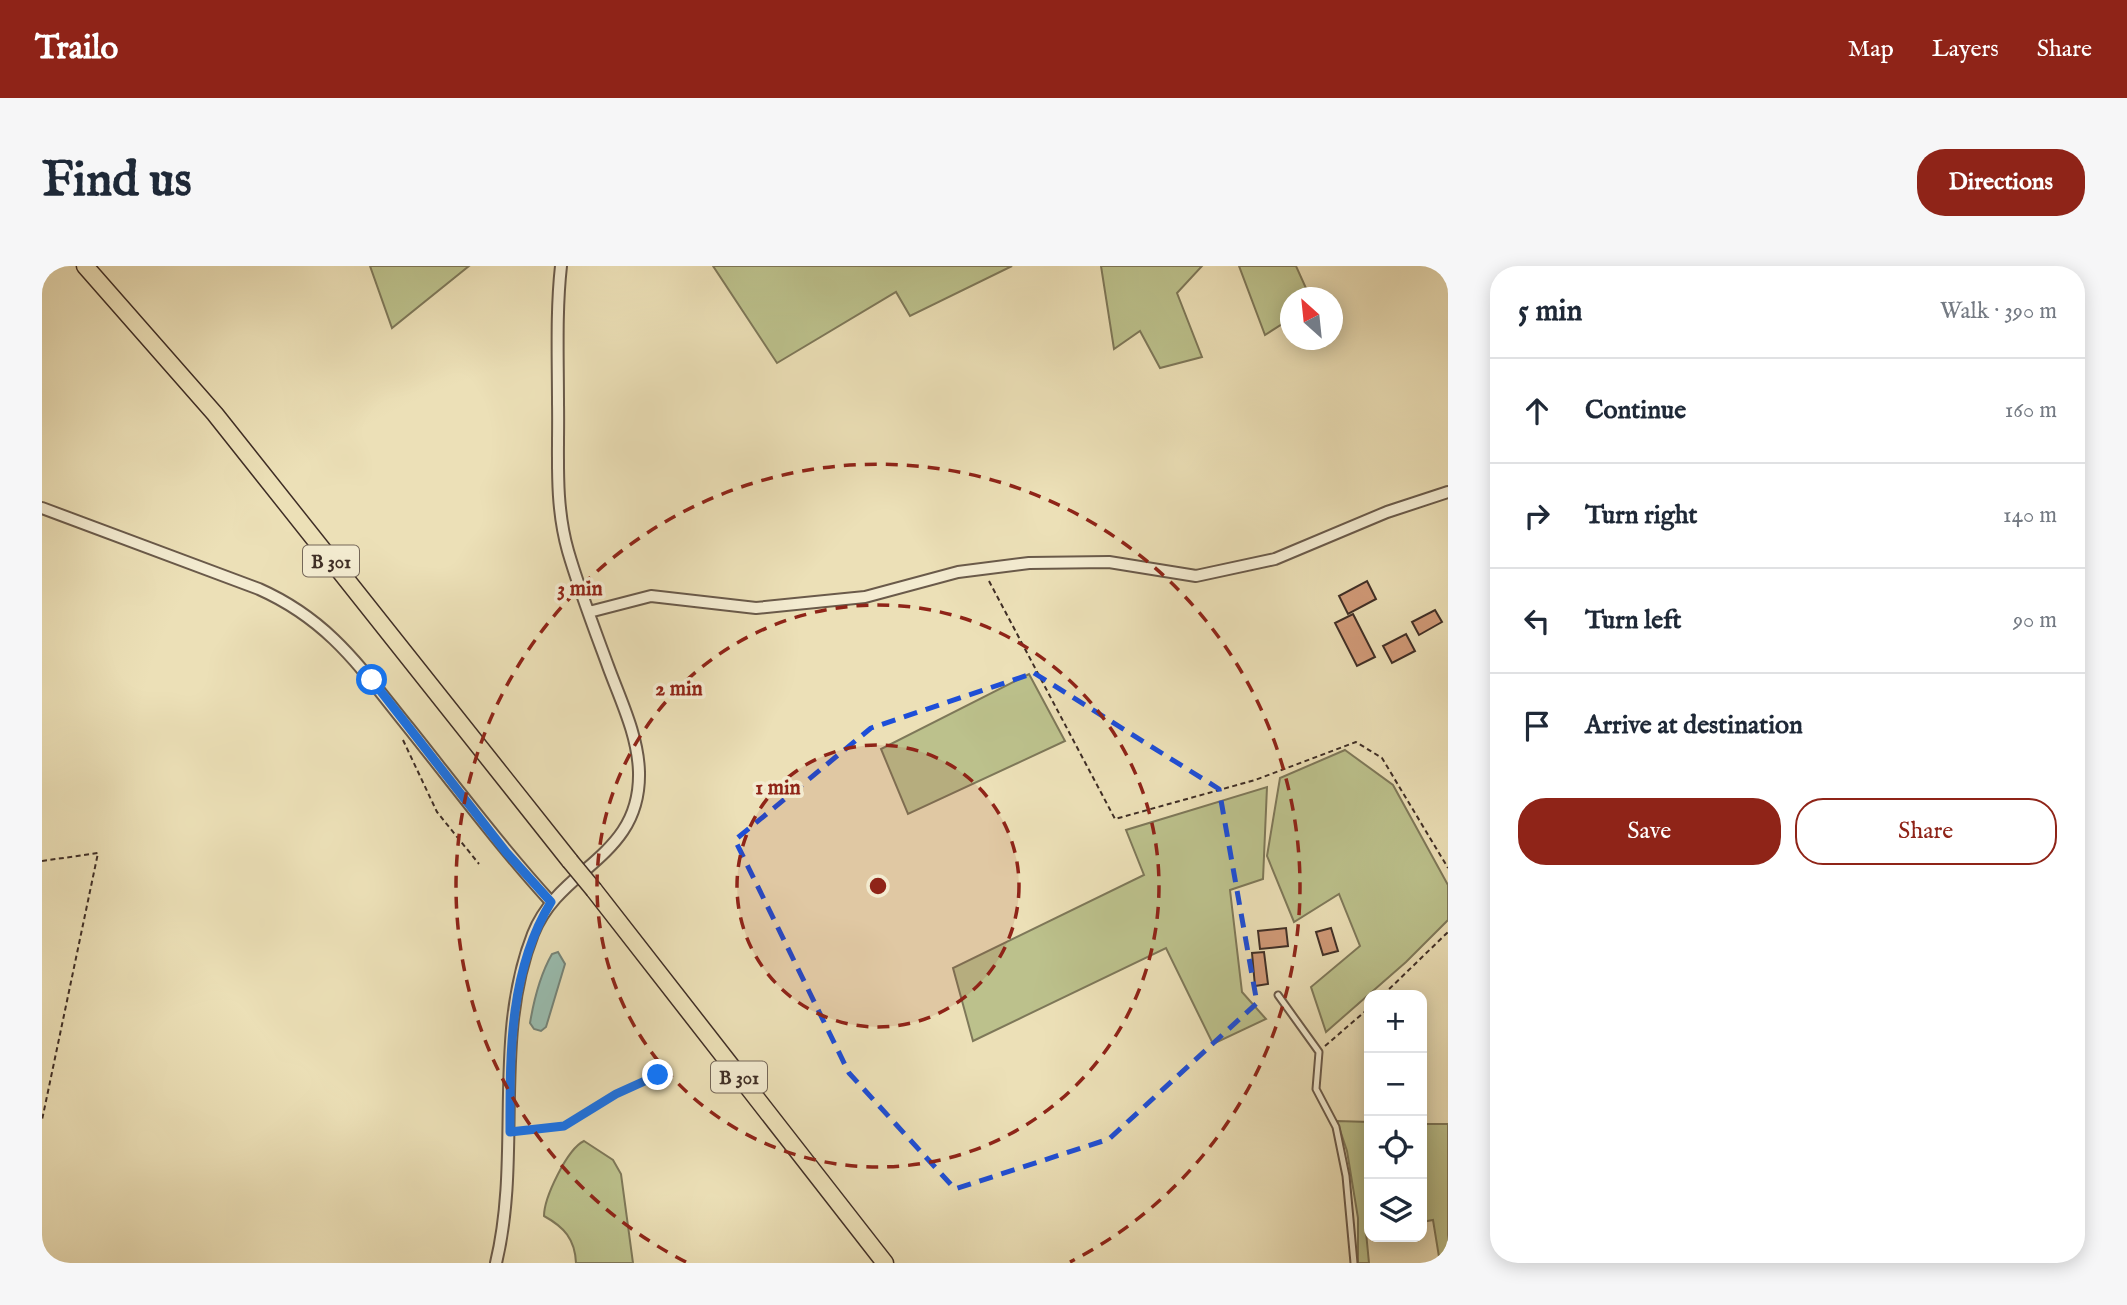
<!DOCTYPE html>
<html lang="en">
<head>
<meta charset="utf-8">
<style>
	body { margin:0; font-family:"IM FELL English",serif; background:#f6f6f7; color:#1f2937 }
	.controls { position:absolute; right:21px; bottom:21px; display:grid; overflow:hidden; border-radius:14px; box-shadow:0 4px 18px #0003 }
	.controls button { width:63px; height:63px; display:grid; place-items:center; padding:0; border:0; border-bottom:2px solid #e0e1e3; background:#fff; color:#1f2937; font:35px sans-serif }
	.compass { position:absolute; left:1238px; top:21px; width:63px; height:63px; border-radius:50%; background:#fff; box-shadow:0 4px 18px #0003; rotate:333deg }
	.stop { position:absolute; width:21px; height:21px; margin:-16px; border:5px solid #1a73e8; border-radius:50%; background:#fff }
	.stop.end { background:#1a73e8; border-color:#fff; box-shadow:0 2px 7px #0008 }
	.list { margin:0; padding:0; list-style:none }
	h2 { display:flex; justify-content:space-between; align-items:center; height:91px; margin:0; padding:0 28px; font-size:30px }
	h2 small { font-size:23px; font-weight:400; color:#747a83 }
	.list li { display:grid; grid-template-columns:46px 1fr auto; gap:21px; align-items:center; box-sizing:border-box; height:105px; padding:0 28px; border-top:2px solid #e0e1e3 }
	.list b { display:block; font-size:26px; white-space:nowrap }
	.list em { font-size:23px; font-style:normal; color:#747a83 }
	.actions { display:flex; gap:14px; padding:21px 28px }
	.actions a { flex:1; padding:16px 0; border:2px solid #8f2418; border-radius:28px; text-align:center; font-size:24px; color:#8f2418 }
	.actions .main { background:#8f2418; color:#fff }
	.icon { flex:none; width:38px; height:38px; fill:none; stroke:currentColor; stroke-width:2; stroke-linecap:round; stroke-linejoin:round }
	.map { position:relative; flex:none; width:1406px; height:997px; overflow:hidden; border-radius:28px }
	header { display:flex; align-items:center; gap:42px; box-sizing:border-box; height:98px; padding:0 35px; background:#8f2418; color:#fff }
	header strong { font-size:33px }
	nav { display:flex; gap:38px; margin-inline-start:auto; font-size:24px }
	.intro { display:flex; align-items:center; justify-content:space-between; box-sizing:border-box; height:168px; padding:0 42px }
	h1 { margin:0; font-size:49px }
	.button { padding:18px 32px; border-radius:28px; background:#8f2418; color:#fff; font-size:24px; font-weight:700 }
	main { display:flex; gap:42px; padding:0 42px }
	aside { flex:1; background:#fff; border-radius:28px; box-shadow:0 4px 18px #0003 }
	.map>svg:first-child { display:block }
</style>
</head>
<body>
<header>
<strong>Trailo</strong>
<nav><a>Map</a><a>Layers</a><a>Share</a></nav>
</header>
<div class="intro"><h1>Find us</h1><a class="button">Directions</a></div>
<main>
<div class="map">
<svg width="1406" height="997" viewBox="0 0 1406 997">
	<rect width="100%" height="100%" fill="#ece0b7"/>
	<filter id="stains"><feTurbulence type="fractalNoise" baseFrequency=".00286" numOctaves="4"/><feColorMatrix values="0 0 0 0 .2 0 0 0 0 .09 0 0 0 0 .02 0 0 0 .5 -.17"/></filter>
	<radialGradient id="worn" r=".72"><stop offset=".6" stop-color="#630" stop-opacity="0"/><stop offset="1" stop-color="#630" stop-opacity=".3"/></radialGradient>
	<!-- green -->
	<path fill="#bcc18c" stroke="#7e7859" stroke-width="2" d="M 328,0 L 427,0 L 350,62 Z
		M 671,0 L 970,0 L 868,50 L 854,26 L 735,97 Z
		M 1059,0 L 1160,0 L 1135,27 L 1160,91 L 1118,102 L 1098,65 L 1072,83 Z
		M 1197,0 L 1254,0 L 1268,31 L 1248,32 L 1248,53 L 1223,69 Z
		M 987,408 L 1023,475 L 866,548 L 839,483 Z
		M 1303,484 L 1351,519 L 1406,619 L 1406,654 L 1364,696 L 1284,766 L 1269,721 L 1318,680 L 1297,628 L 1252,656 L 1225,590 L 1238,512 Z
		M 1225,521 L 1221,613 L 1188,624 L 1200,726 L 1224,753 L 1171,778 L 1124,682 L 931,775 L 911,702 L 1102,609 L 1084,564 Z
		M 1295,855 L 1327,856 L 1327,965 L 1324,966 L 1327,997 L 1316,997 L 1316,952 L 1305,885 Z
		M 1380,858 L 1406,858 L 1406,997 L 1398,997 L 1391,954 L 1380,956 Z
		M 542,875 L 571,894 L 579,908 L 591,997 L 534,997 C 533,973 522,961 502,950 C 502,932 525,883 542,875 Z"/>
	<!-- water -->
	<path fill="#99bdb0" stroke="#758479" stroke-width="2" d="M 516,686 L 523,698 L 504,761 L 499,765 L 492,763 L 488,757 C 492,733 498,709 510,688 Z"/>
	<!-- building -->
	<path fill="#d19a78" stroke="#3f2e26" stroke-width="2" d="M 1325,315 L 1334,333 L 1306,348 L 1297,330 Z
		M 1393,344 L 1400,356 L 1377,369 L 1370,356 Z
		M 1311,348 L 1333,391 L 1315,400 L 1293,357 Z
		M 1364,368 L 1373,385 L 1350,397 L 1341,380 Z
		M 1244,662 L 1246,680 L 1218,683 L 1216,665 Z
		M 1289,662 L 1296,685 L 1281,689 L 1274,666 Z
		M 1222,686 L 1226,718 L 1213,720 L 1210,687 Z"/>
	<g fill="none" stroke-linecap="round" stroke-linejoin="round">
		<defs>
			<path id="service" d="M 1236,729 L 1277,786 L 1274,823 L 1294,861 L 1304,910 L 1312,997"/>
			<path id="minor" d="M 0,242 L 217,323 C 289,355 320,404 367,462 C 414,521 458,580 509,636
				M 547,346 L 609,330 L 714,342 L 823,331 L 916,306 L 987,297 L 1067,296 L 1154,310 L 1233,293 L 1345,246 L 1406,226
				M 454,997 C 480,889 450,772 491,668 C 518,600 599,592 597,506 C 596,469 578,433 566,400 C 552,362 537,323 526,285 C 512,236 517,187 516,137 C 516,92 514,45 519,0"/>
			<path id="primary" d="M 43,0 L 173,148 L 528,595
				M 552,624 L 843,997"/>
		</defs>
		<!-- service casing -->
		<use href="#service" stroke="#6a5a4a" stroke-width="9"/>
		<!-- minor casing -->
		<use href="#minor" stroke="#6a5a4a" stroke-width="14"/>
		<!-- primary casing -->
		<use href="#primary" stroke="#3f2e26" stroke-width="19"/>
		<!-- path -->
		<path stroke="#3f2e26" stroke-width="2" stroke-dasharray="5 3.5" stroke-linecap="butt" d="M 947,315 L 1073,553 L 1213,514 L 1314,476 L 1340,492 L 1406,602
			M 361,474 L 395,546 L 437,598
			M 0,595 L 56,587 L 0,854
			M 1341,729 L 1406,666
			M 1283,780 L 1327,742
			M 480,865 L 522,860 L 574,828 L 616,809"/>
		<!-- service -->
		<use href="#service" stroke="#f3ebd0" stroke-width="5"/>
		<!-- minor -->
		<use href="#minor" stroke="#f3ebd0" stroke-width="10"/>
		<!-- primary -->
		<use href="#primary" stroke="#ece0b7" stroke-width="16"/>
		<defs>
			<path id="primary-bridge" d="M 528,595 L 552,624"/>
		</defs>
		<!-- primary-bridge casing -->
		<use href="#primary-bridge" stroke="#3f2e26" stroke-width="19" stroke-linecap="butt"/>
		<!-- primary-bridge -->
		<use href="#primary-bridge" stroke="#ece0b7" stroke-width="16"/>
	</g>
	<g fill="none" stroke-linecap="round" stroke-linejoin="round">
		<!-- route -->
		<path stroke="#1a73e8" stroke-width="9" d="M 330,414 L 464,586 L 509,636 C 467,705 468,787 468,866 L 522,860 L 574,828 L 616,809"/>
	</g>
	<!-- marked area -->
	<path fill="none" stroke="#1d4ed8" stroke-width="5" stroke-dasharray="14 9" stroke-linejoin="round" d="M 992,407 L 1177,523 L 1215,737 L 1067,873 L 913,923 L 807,807 L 693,574 L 829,462 Z"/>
	<!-- distance rings -->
	<circle cx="836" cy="620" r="141" fill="#8f2418" fill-opacity=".12"/>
	<g fill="none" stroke="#8f2418" stroke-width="3.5" stroke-dasharray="12 9">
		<circle cx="836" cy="620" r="141"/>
		<circle cx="836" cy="620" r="281"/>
		<path d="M644 996A422 422 0 1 1 1028 996"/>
	</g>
	<g text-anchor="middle" stroke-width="7" stroke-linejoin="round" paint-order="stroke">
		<!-- shield labels -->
		<g fill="#f3ebd0" stroke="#756759" stroke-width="2">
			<rect x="261" y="279.5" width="56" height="31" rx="5"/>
			<rect x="669" y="795.5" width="56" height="31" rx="5"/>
		</g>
		<g font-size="19" font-weight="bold" fill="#3f2e26">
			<text x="289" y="302">B 301</text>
			<text x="697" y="818">B 301</text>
		</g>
	</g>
	<circle cx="836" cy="620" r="10" fill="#8f2418" stroke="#f3ebd0" stroke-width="3.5"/>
	<g font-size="21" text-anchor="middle" font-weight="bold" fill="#8f2418" stroke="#f3ebd0" stroke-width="7" stroke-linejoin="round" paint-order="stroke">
		<text x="538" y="329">3 min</text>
		<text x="637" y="429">2 min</text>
		<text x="736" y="528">1 min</text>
	</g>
	<rect width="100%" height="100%" filter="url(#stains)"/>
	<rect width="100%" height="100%" fill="url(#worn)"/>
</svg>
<div class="controls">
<button>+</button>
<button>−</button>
<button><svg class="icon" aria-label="locate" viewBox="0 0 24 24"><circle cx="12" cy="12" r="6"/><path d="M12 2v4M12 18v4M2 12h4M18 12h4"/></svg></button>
<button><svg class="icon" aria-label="layers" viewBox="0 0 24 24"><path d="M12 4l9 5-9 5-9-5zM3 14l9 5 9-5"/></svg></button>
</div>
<svg class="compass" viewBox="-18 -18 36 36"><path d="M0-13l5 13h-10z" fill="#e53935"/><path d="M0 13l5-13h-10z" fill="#747a83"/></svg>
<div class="stop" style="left:330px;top:414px"></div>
<div class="stop end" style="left:616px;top:809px"></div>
</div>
<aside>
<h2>5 min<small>Walk · 390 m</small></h2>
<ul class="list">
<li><svg class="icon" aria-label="ahead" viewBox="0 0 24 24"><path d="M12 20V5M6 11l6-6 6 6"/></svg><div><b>Continue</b></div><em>160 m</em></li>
<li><svg class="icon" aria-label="right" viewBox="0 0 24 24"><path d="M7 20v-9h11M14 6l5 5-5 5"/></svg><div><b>Turn right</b></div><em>140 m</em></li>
<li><svg class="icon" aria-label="left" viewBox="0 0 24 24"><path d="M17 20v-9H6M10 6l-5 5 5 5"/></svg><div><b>Turn left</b></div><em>90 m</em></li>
<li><svg class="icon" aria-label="arrive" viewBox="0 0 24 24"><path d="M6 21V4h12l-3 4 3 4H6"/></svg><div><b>Arrive at destination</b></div></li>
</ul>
<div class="actions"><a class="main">Save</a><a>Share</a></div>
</aside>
</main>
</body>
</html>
